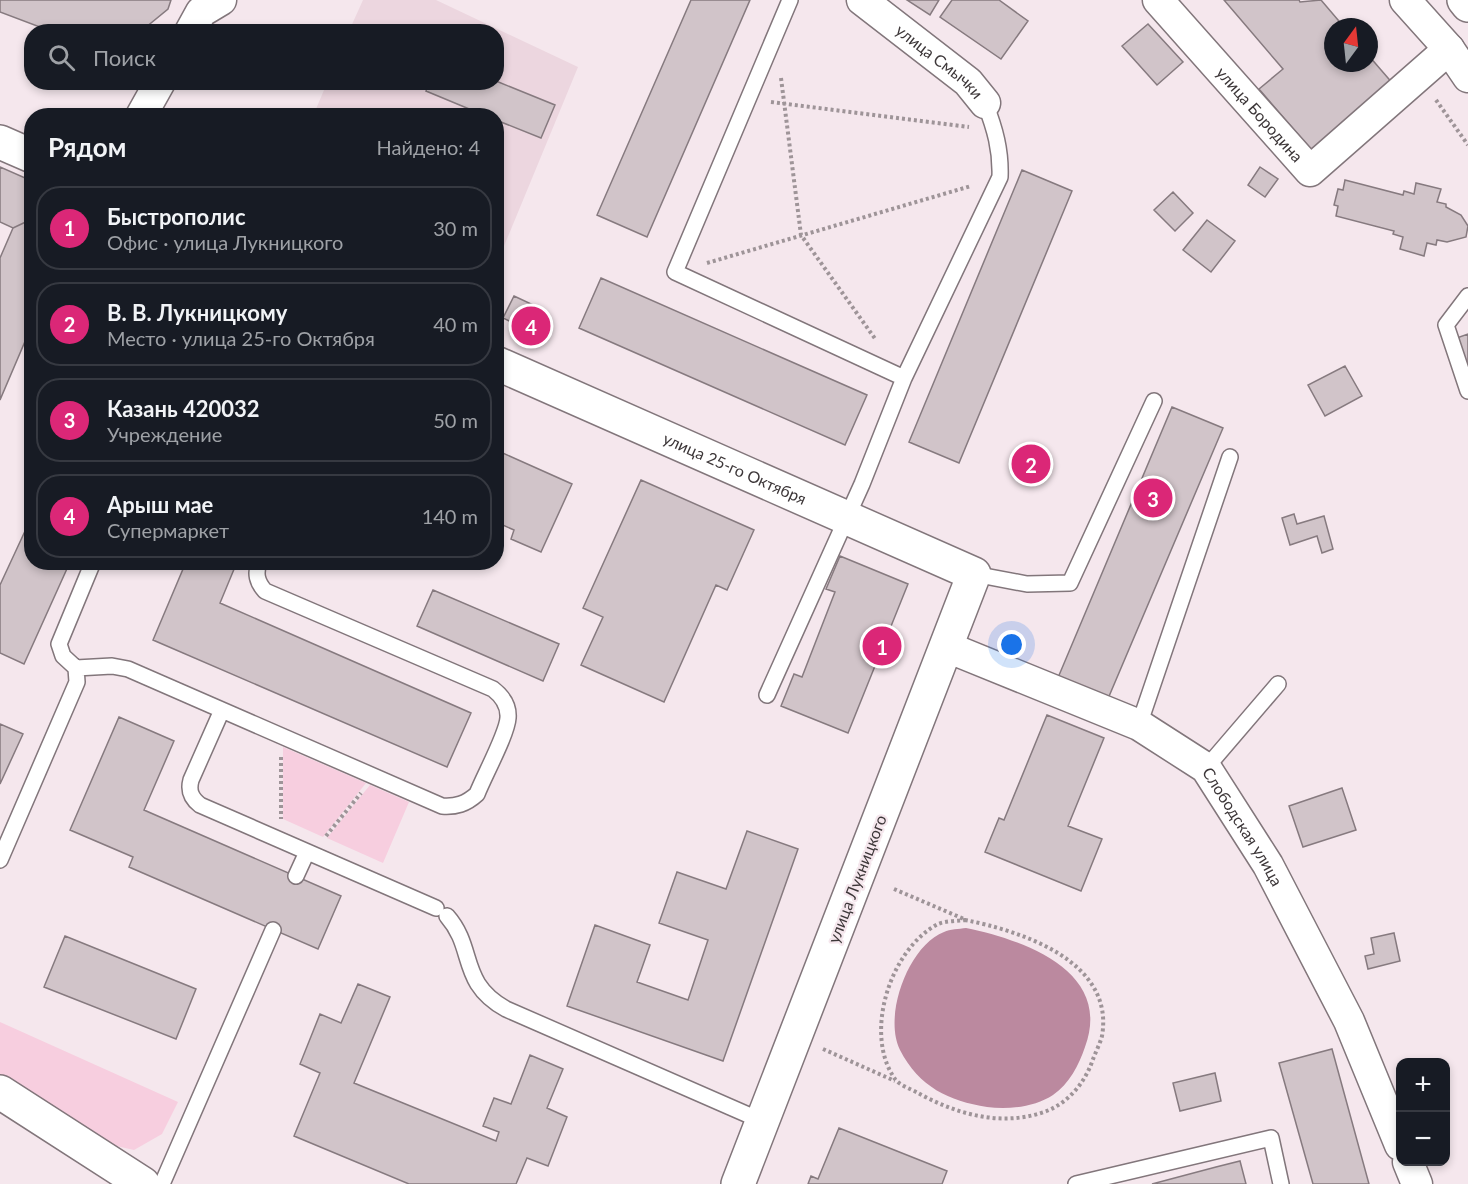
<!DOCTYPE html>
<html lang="ru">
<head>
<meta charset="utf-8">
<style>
	body { margin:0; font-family:Lato,sans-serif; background:#20242c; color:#f1f3f6 }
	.controls { position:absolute; right:18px; bottom:18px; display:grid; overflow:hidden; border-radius:12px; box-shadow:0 3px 9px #0003 }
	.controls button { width:54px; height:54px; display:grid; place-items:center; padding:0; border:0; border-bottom:2px solid #363941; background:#171b24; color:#f1f3f6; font:30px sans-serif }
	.compass { position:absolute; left:1324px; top:18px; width:54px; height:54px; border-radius:50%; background:#171b24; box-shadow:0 3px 9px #0003; rotate:15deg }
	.you { position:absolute; left:1012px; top:645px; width:21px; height:21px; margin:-15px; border:4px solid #fff; border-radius:50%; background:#1a73e8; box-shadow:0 0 0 9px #1a73e833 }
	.badge { display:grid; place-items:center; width:39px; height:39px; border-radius:50%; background:#db2777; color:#fff; font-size:20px; font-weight:700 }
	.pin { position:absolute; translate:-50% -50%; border:3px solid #fff; box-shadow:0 2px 6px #0006 }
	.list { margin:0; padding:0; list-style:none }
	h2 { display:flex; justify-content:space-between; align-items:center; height:78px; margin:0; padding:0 24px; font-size:26px }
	h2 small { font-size:20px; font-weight:400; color:#9ea1a6 }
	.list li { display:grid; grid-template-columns:39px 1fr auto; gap:18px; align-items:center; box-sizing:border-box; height:84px; margin:0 12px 12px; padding:0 12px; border:2px solid #363941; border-radius:24px }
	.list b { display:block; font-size:22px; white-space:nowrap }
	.list p { margin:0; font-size:20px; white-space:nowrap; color:#9ea1a6 }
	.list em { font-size:20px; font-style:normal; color:#9ea1a6 }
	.icon { flex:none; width:33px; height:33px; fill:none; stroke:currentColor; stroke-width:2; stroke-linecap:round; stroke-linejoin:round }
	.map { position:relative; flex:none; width:1468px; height:1184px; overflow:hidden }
	.search { position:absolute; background:#171b24; box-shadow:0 3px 9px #0003; left:24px; top:24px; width:480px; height:66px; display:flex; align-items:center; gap:15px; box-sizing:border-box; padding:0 21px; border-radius:24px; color:#9ea1a6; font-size:22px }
	.panel { position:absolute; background:#171b24; box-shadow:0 3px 9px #0003; left:24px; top:108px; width:480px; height:462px; border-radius:24px }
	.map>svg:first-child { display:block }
</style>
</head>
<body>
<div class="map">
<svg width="1468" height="1184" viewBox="0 0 1468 1184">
	<rect width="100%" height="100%" fill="#f5e7ed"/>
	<!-- built -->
	<path fill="#ecd6df" d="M 363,0 L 436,0 L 578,67 L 497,263 L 496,116 L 313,116 L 327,83 L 496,82 L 496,32 L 349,31 Z"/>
	<!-- green -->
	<path fill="#f7cedf" d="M 283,747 L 366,783 L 323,837 L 283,819 Z
		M 370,785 L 409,802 L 383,863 L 327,838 Z
		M 0,1022 L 178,1102 L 162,1134 L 134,1150 L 103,1143 L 0,1080 Z"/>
	<!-- water -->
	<path fill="#bb899f" d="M 966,928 C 1024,940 1113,971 1085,1047 C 1079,1065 1069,1084 1053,1095 C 1035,1107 1008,1110 987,1107 C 949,1101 919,1087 900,1050 C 883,1016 908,946 944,932 C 950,929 959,929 966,928 Z"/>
	<!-- building -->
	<path fill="#d1c4c9" stroke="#867a7f" stroke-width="1.5" d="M 0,0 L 171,0 L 168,9 L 140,32 L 53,32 L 0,12 Z
		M 691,0 L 750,0 L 647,237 L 597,215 Z
		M 907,0 L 939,0 L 930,15 Z
		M 952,0 L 999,0 L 1028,21 L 1001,59 L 940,17 Z
		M 1224,0 L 1299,0 L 1300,2 L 1321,0 L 1344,27 L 1333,27 L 1333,63 L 1369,63 L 1369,56 L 1394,85 L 1314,153 L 1259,89 L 1283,69 Z
		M 1148,24 L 1183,62 L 1157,85 L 1122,46 Z
		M 496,81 L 555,105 L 541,138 L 496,120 L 496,116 L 486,116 L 426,91 L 430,82 L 496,82 Z
		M 0,167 L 32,181 L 32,219 L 13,228 L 0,222 Z
		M 1260,167 L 1278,179 L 1265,197 L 1248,185 Z
		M 1022,170 L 1072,191 L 959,463 L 909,442 Z
		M 1345,180 L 1403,195 L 1404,191 L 1414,194 L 1416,183 L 1441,189 L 1437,202 L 1446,204 L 1446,207 L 1461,215 L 1468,226 L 1466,237 L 1447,242 L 1437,240 L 1436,245 L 1427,243 L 1424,256 L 1400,249 L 1403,237 L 1393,234 L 1394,231 L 1336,216 L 1338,206 L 1334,205 L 1338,189 L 1343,190 Z
		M 1173,192 L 1193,213 L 1175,231 L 1154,210 Z
		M 32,219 L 32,325 L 0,400 L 0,258 L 13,228 Z
		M 1207,220 L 1235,241 L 1211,272 L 1183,250 Z
		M 601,278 L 867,395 L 845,445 L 579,328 Z
		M 514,296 L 542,309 L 532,332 L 503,318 Z
		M 1468,334 L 1468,381 L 1454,339 Z
		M 1345,366 L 1362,396 L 1325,416 L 1308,385 Z
		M 1172,407 L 1223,428 L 1107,701 L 1057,680 Z
		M 496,450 L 572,484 L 541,552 L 511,539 L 514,530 L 496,522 Z
		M 641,480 L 754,530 L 727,590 L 716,585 L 664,702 L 581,665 L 603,617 L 583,608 Z
		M 1294,514 L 1297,524 L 1324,516 L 1333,549 L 1322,553 L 1317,536 L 1290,545 L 1282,518 Z
		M 32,516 L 32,562 L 70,562 L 24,664 L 0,653 L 0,585 Z
		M 840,556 L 908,584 L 848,733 L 781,706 L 794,674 L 802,677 L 835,592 L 826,589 Z
		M 169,562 L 237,562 L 220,603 L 471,713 L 447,767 L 153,640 L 183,569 Z
		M 433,590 L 559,644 L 543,681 L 417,626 Z
		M 1047,715 L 1104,738 L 1068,826 L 1102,839 L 1081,891 L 985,852 L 999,818 L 1004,820 Z
		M 119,717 L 174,741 L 144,810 L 341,896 L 318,949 L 129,867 L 133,857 L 70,830 Z
		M 0,724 L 23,734 L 0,784 Z
		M 1342,788 L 1356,830 L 1303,847 L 1289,806 Z
		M 747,831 L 798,849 L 723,1061 L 567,1006 L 595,925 L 650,945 L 637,982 L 688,1000 L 708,940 L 659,923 L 677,872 L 726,889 Z
		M 1394,933 L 1400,961 L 1368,969 L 1365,956 L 1374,954 L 1371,938 Z
		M 65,936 L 196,989 L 176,1039 L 44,987 Z
		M 358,984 L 390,997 L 354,1083 L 496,1141 L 499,1132 L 483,1126 L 494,1098 L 511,1104 L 530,1055 L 563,1069 L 547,1108 L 567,1117 L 548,1166 L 527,1158 L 516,1184 L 409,1184 L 294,1136 L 320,1073 L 300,1064 L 320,1014 L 341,1023 Z
		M 1332,1049 L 1369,1184 L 1313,1184 L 1279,1063 Z
		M 1215,1073 L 1221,1101 L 1180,1111 L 1173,1083 Z
		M 839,1128 L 947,1171 L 942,1184 L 808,1184 L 811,1176 L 818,1179 Z
		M 1240,1161 L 1246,1184 L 1152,1184 L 1216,1167 Z"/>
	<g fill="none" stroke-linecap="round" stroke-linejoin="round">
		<defs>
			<path id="service" d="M 790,0 L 675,272 L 904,378
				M 1468,296 L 1446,325 L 1468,391
				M 974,574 L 1027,584 L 1070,583 L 1154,401
				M 76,668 L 112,666 L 128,669 L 442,806 C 456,807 466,804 477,794 C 484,776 507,734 508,718 C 509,705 502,696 493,689 L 265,591 C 257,582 255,574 259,562
				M 767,695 L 862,484 L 904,378 L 1000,177 C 1001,150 995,129 985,103
				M 222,710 L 191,780 C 188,791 191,798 200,805 L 436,908
				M 1139,725 L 1230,457
				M 1206,768 L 1278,684
				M 0,860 L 77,682 L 76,668 L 63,656 L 59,644 L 93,562
				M 296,876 L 307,852
				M 447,916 C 476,949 458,982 506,1009 L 762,1121
				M 162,1184 L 273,930
				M 1076,1184 L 1271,1138 L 1281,1184"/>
			<g id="minor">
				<path id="s1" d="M 862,0 L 968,82 L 985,103"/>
				<path id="s2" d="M 1158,0 L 1310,171 L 1449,49"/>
				<path d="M 1405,0 L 1449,49 L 1468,77"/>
				<path d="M 190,32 L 201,12 L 221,0"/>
				<path d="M 141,116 L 160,82"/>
				<path id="s3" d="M 947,647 L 1139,725 L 1206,768 L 1268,865 L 1349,1021 L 1400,1145"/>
				<path d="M 1408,1162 L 1417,1184"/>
			</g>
			<g id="tertiary">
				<path d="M 0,142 L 32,156"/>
				<path id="s4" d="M 496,363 L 974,574 L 738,1184"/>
				<path d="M 0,1092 L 143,1184"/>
			</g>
			<path id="primary" d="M 1464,0 L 1468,5"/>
		</defs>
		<!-- service casing -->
		<use href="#service" stroke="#82767b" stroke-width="18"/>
		<!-- minor casing -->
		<use href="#minor" stroke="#82767b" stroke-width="33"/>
		<!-- tertiary casing -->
		<use href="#tertiary" stroke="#82767b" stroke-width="36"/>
		<!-- primary casing -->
		<use href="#primary" stroke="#82767b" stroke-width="36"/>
		<!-- path -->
		<path stroke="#9e9498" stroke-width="4" stroke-dasharray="3 3" stroke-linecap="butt" d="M 781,78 L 801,235 L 876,340
			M 1436,100 L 1468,145
			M 771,102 L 969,127
			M 707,263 L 971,186
			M 281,757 L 281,819
			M 326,836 L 361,793
			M 894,889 L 964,919
			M 965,920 C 1021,931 1115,961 1102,1036 C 1100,1044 1095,1053 1092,1062 C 1084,1084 1067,1104 1044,1112 C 1001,1127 956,1114 918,1093 C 911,1089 899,1085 895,1079 C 863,1034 890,949 938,924 C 945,921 956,921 965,920 Z
			M 823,1049 L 895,1081"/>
		<!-- service -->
		<use href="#service" stroke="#fff" stroke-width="15"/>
		<!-- minor -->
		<use href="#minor" stroke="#fff" stroke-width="30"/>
		<!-- tertiary -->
		<use href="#tertiary" stroke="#fff" stroke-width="33"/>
		<!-- primary -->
		<use href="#primary" stroke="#fff" stroke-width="33"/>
	</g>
	<g text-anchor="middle" stroke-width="4.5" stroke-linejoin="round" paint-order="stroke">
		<!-- street labels -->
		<g font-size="16" fill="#3d3739" stroke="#f5e7ed">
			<text dy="6" stroke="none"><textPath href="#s1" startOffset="99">улица Смычки</textPath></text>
			<text dy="6" stroke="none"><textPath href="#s2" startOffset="153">улица Бородина</textPath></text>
			<text dy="6" stroke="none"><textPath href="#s4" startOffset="261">улица 25-го Октября</textPath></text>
			<text dy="6" stroke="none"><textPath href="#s3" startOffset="356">Слободская улица</textPath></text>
			<text transform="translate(857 879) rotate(-69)" y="6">улица Лукницкого</text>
		</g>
	</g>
</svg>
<div class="controls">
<button>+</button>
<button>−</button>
</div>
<svg class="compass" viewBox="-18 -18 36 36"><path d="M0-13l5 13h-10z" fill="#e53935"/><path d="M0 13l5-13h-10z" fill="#9ea1a6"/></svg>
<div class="you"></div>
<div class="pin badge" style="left:882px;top:646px">1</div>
<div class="pin badge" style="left:1031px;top:464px">2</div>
<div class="pin badge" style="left:1153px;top:498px">3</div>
<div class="pin badge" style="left:531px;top:326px">4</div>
<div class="search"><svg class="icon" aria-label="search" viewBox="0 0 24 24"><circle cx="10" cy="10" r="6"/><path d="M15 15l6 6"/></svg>Поиск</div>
<section class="panel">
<h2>Рядом<small>Найдено: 4</small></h2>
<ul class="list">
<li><span class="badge">1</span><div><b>Быстрополис</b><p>Офис · улица Лукницкого</p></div><em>30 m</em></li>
<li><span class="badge">2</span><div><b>В. В. Лукницкому</b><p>Место · улица 25-го Октября</p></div><em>40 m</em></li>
<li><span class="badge">3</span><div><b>Казань 420032</b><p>Учреждение</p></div><em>50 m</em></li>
<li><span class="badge">4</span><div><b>Арыш мае</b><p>Супермаркет</p></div><em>140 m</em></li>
</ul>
</section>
</div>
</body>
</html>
